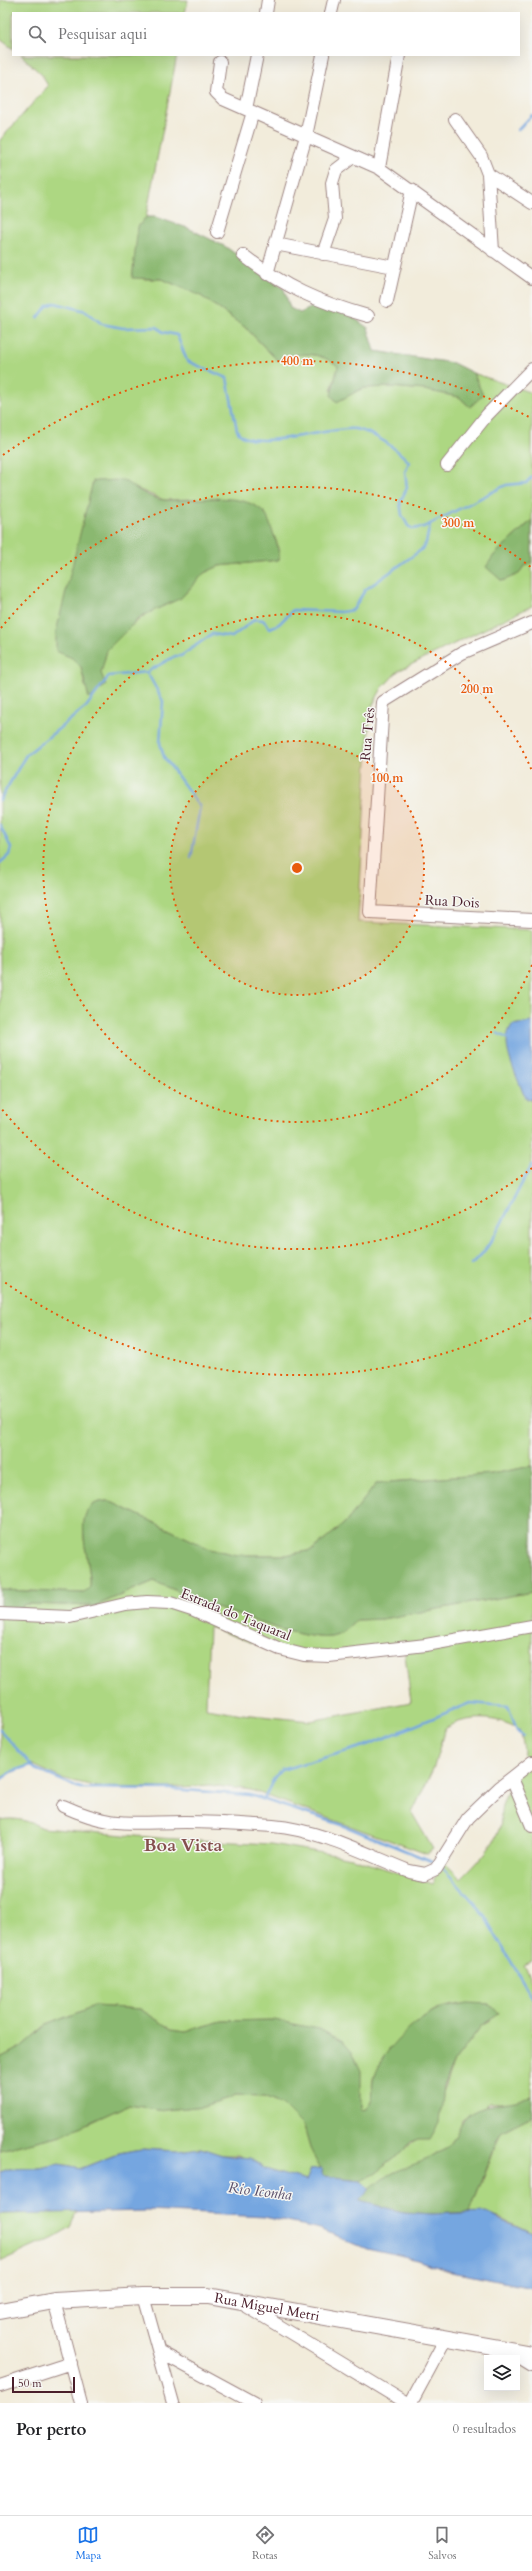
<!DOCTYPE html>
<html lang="pt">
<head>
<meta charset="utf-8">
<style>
	body { margin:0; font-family:Cardo,serif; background:#f2f2f2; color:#202124 }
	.controls { position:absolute; right:12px; bottom:12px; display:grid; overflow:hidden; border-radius:0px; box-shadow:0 4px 16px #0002 }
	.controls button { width:36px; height:36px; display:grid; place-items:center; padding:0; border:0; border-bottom:1px solid #e0e0e0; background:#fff; color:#202124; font:20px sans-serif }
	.scale { position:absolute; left:12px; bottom:10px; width:63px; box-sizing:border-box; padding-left:4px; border:2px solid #4a1f2b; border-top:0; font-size:11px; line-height:14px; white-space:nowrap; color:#4a1f2b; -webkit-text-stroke:3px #f6f6f2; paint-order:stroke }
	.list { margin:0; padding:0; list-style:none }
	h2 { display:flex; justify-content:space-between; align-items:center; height:52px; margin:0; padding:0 16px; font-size:17px }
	h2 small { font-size:13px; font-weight:400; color:#757577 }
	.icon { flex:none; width:22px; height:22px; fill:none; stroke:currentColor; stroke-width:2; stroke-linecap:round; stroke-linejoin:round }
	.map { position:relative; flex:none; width:532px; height:2403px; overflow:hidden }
	.search { position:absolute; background:#fff; box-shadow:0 4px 16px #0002; left:12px; right:12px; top:12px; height:44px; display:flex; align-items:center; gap:10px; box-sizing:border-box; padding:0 14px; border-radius:0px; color:#757577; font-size:15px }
	.sheet { height:112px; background:#fff }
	nav { display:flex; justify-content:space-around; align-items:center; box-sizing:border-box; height:56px; border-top:1px solid #e0e0e0; background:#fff; font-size:11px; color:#757577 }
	nav a { display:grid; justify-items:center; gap:2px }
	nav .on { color:#1a73e8 }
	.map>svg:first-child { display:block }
</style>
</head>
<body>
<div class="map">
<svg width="532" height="2403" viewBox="0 0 532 2403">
	<rect width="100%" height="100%" fill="#f6f6f2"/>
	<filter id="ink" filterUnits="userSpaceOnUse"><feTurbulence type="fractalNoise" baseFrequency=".025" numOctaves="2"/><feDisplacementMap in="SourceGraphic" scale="8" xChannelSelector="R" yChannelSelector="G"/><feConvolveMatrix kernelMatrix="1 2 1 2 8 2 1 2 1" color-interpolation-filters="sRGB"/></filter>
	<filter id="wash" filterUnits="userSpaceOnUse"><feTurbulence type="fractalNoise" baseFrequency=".012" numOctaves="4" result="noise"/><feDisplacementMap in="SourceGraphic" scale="16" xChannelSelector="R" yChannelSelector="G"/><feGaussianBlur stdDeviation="0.9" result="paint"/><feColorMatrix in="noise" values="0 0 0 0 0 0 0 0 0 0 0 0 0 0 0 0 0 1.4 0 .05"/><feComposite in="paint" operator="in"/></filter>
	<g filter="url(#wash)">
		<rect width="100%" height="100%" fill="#f2ecdb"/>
		<!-- green -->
		<path fill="#add782" stroke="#7c7b56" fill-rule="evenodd" d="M 0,0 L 188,0 L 185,13 L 13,13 L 13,49 L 0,39 Z
			M 21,55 L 177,55 L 146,217 L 138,227 L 143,279 L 162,279 L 201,296 L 246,328 L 277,360 C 301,352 318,351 339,366 L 331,390 L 337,401 L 363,388 L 391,387 L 425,390 L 459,397 L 470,407 L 479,384 L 473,373 L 532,393 L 532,520 L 494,555 L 519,574 L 523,567 L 532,561 L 532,606 L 398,671 L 382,688 L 370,710 L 358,922 L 532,930 L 532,1022 L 512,1025 L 527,1099 L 532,1100 L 532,1466 L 492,1474 L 377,1483 L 347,1521 L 313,1550 L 286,1555 L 237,1555 L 210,1549 L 109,1501 C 64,1503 93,1561 90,1587 L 84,1593 L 0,1590 L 0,140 L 48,86 L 42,75 ZM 135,488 L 164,500 L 216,498 L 264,512 L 279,548 L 279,560 L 219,566 L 204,573 L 181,598 L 153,609 L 122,633 L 107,650 L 101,673 L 85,686 L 81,667 L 72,658 Z
			M 154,1581 C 189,1597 297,1642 331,1637 C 342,1635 349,1628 356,1620 L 382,1619 L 532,1592 L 532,1961 L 523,1965 L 532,1982 L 532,2095 L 517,2102 L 489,2103 L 462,2119 L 460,2130 L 448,2147 L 424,2162 L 394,2172 L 370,2189 L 361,2180 C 376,2173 390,2162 402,2152 C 409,2147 410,2142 418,2139 L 441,2095 L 454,2062 L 481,2026 L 490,2021 L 490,2004 C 475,2003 459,2003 445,2007 C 418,2015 385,2051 374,2076 C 369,2090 378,2094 366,2110 L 361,2111 L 361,2103 L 294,2025 L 274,2020 L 222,2021 L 186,2031 L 171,2029 L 140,2009 L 94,2006 L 46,2025 L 21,2047 L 0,2058 L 0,1820 C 17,1817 28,1821 43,1828 L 159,1838 L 271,1844 L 352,1858 L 432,1884 L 444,1862 L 461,1879 C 476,1864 493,1848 500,1827 C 502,1819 499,1812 504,1800 C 516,1769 532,1766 519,1729 C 496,1716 468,1715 445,1728 L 434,1767 L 412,1813 L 433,1849 L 427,1854 L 251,1790 L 210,1785 L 166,1788 L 98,1787 L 61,1778 L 31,1764 L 0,1778 L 0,1613 L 18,1612 L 23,1605 L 27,1604 L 95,1606 ZM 209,1627 L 305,1662 L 404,1647 L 411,1702 L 310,1721 L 242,1714 L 206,1708 Z
			M 235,2096 L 264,2097 L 282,2105 L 304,2127 L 310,2148 L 321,2168 L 311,2169 L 306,2181 L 265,2169 L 238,2155 L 222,2155 L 201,2148 L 177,2151 L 141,2149 L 120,2153 L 82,2168 L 59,2164 L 40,2168 L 9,2169 L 0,2172 L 0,2150 L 62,2135 L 128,2105 L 166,2110 L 203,2106 Z
			M 530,2116 L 532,2116 L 532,2233 L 500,2217 L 470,2212 L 501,2132 Z
			M 78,2212 L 71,2227 L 54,2237 L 0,2262 L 0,2214 Z"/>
		<!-- forest -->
		<path fill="#8ab870" stroke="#6a6c4e" d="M 146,217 L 155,217 L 188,228 L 226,247 L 284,289 L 290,308 L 300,313 L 319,304 L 346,312 L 368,328 L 375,351 L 453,363 L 473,373 L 483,395 L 470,407 L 459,397 L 425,390 L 391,387 L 363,388 L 337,402 L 331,395 L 338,366 C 318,351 301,352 277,360 L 246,328 L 201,296 L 162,279 L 132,278 L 138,227 Z
			M 123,480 C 135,488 149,498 164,500 C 192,502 239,490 263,511 C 267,515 270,524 272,530 C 276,541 279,548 279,560 L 219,566 L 204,573 L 181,598 L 140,617 L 107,650 L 101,673 L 106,685 L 89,699 L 81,667 L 72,658 L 56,651 L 56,632 L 93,481 Z
			M 532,520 L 532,561 L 523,567 L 519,574 L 502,581 L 486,567 L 494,555 Z
			M 532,1466 L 532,1592 L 382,1619 L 356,1620 C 349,1628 342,1635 331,1637 C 297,1642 189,1597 154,1581 L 95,1606 L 27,1604 L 23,1605 L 18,1612 L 0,1613 L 0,1590 L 84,1593 L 90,1587 C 93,1562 64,1500 109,1501 L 210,1549 L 237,1555 L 286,1555 L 313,1550 L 347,1521 L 377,1483 L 492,1474 Z
			M 466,2003 L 490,2004 L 499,2014 L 481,2026 L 454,2062 L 443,2086 L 439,2123 L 430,2139 L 418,2139 L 410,2142 L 403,2152 L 374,2174 L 361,2180 L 323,2176 L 310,2148 L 304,2127 L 282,2105 L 264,2097 L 235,2096 L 203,2106 L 166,2110 L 128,2105 L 62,2135 L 0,2150 L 0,2058 L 21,2047 L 46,2025 L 94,2006 L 140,2009 L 171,2029 L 186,2031 L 222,2021 L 274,2020 L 319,2029 L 343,2041 L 352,2051 L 361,2071 L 361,2111 L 366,2110 C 377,2096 370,2091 374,2076 C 381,2052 414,2021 436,2011 C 446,2006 456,2006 466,2003 Z
			M 532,2095 L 532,2116 L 500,2132 L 470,2212 L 432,2214 L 403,2212 L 359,2201 L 362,2196 C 372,2188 383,2177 394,2172 C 412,2164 430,2161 446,2148 C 459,2138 458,2120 471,2112 C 491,2100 513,2106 532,2095 Z"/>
		<!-- water -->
		<path fill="#75a6e0" stroke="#606286" d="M 532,1022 L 532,1100 L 527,1099 L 523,1093 C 517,1075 498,1043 512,1025 Z
			M 201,2148 L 222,2155 L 250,2158 L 265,2169 L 306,2181 L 311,2169 L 321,2168 L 323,2176 L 361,2180 L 370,2189 L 359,2201 L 403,2212 L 432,2214 L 486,2212 L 532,2233 L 532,2288 L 452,2272 L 417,2260 L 367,2249 L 320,2229 L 264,2217 L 149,2211 L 0,2214 L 0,2172 L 9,2169 L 40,2168 L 59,2164 L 82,2168 L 120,2153 L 141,2149 L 177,2151 Z"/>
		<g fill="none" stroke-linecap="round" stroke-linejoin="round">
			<!-- stream -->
			<path stroke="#75a6e0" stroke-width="2.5" d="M 518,130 L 532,115
				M 38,318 L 47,306 L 55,303 L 86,311 L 102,324 L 123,328 L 157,327 L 163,332 L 177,335 L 187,361 L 227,378 L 237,430 C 247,455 334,425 356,429 C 375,433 396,448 409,462 L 405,472 L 407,488 L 400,502 L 402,515 L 408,526 L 413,529 L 424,527 L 506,485 L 526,483 L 532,477
				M 147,672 L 163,701 L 160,743 L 164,757 L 200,807 L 191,858
				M 0,800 L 26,755 L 86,707 L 109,676 L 147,672 L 175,656 L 181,656 L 212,634 L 232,637 L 255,619 L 263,620 L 270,628 L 279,624 L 293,610 L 341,612 L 353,610 L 365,590 L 421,550 L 426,543 L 430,524
				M 0,825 L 11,848 L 9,855 L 0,863
				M 497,1033 L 509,1039
				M 471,1264 C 495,1248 515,1191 532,1166
				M 0,1730 L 35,1769 L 80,1788 L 171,1789 L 250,1795 L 342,1825 L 436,1863
				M 0,1780 L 13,1771 L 31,1765
				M 264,1799 L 274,1778 L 281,1770 L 365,1746 L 470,1703 L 508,1706 L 517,1730 L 523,1736
				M 442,1867 L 480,1909 L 532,1997"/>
		</g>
	</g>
	<g filter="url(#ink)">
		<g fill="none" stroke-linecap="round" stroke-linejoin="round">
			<defs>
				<path id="minor" d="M 266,13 L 268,0
					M 331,13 L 334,0
					M 220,62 L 216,92 L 223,99 L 379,168 L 532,278
					M 246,109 L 257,55
					M 455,119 L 481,156 L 488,174 L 532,203
					M 379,168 L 399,55
					M 488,174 L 493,251
					M 217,232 L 253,112
					M 275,244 L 394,267
					M 323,254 L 335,219 L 332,183 L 336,170 L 353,157
					M 243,255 C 284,287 318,302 368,316
					M 267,274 L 306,136 L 323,55
					M 387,301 L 412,190
					M 447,465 L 487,415 L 532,369
					M 532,623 L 462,653 L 383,702 L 370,912 L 532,920
					M 0,1614 L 70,1617 L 125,1604 L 147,1602 L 170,1603 L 192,1610 L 280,1649 L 304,1655 L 329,1656 L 426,1645 L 532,1626
					M 512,1778 L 532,1826
					M 63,1806 C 114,1829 133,1822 185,1822 C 214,1822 244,1824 273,1826 C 320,1830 366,1854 409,1871 L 425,1874 L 436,1869 L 468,1818 L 499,1788 L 532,1762
					M 143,2296 L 173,2403
					M 54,2301 L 81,2403
					M 243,2304 L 406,2403
					M 160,2352 L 254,2403
					M 511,2353 L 532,2366
					M 0,2386 L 71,2363
					M 411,2403 L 445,2340"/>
				<g id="major">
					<path id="s1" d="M 0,2311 L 54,2301 L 143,2296 L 208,2296 L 532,2354"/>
				</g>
			</defs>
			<!-- minor casing -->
			<use href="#minor" stroke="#9e8683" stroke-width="14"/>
			<!-- major casing -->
			<use href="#major" stroke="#9e8683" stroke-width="18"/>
			<!-- minor -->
			<use href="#minor" stroke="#fff" stroke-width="12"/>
			<!-- major -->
			<use href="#major" stroke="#fff" stroke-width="16"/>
		</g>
	</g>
	<!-- distance rings -->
	<circle cx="297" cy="868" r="127" fill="#e8590c" fill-opacity=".12"/>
	<g fill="none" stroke="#e8590c" stroke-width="2" stroke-dasharray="2 4">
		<circle cx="297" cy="868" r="127"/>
		<path d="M532 965A254 254 0 1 1 532 771"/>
		<path d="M532 1168A381 381 0 0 1 1 1108M1 628A381 381 0 0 1 532 568"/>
		<path d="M531 1318A507 507 0 0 1 3 1281M3 455A507 507 0 0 1 531 418"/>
	</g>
	<g text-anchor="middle" stroke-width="3" stroke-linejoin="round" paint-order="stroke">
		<!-- street labels -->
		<g font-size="14" fill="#4a1f2b" stroke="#f6f6f2">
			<text transform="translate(367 734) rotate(-85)" y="5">Rua Três</text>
			<text transform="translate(452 901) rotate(3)" y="5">Rua Dois</text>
			<text transform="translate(236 1614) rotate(22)" y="5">Estrada do Taquaral</text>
			<text dy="5" stroke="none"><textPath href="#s1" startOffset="269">Rua Miguel Metri</textPath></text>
		</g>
		<!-- water labels -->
		<g font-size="15" font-style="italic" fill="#594e6a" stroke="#f6f6f2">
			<text transform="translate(260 2191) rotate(7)" y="5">Rio Iconha</text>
		</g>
		<!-- district labels -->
		<g font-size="18" font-weight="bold" fill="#844f4d" stroke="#f6f6f2">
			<text x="183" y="1851">Boa Vista</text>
		</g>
	</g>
	<circle cx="297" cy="868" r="6" fill="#e8590c" stroke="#f6f6f2" stroke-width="2"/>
	<g font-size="12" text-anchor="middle" font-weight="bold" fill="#e8590c" stroke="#f6f6f2" stroke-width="3" stroke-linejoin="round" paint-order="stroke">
		<text x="297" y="365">400 m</text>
		<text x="458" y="527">300 m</text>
		<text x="477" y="693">200 m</text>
		<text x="387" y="782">100 m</text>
	</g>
</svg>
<div class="controls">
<button><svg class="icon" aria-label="layers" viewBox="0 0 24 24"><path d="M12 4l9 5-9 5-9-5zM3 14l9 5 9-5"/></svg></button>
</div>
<div class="scale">50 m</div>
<div class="search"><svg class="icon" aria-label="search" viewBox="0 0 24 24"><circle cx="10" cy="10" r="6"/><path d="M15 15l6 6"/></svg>Pesquisar aqui</div>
</div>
<section class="sheet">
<h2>Por perto<small>0 resultados</small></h2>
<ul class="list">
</ul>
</section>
<nav>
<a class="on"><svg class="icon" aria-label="map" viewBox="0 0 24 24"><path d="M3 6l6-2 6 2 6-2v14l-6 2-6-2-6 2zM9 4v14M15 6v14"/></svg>Mapa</a>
<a><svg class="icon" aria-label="directions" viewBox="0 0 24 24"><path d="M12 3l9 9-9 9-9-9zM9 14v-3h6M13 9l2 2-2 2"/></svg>Rotas</a>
<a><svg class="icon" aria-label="saved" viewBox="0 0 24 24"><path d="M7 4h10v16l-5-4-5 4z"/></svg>Salvos</a>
</nav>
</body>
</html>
